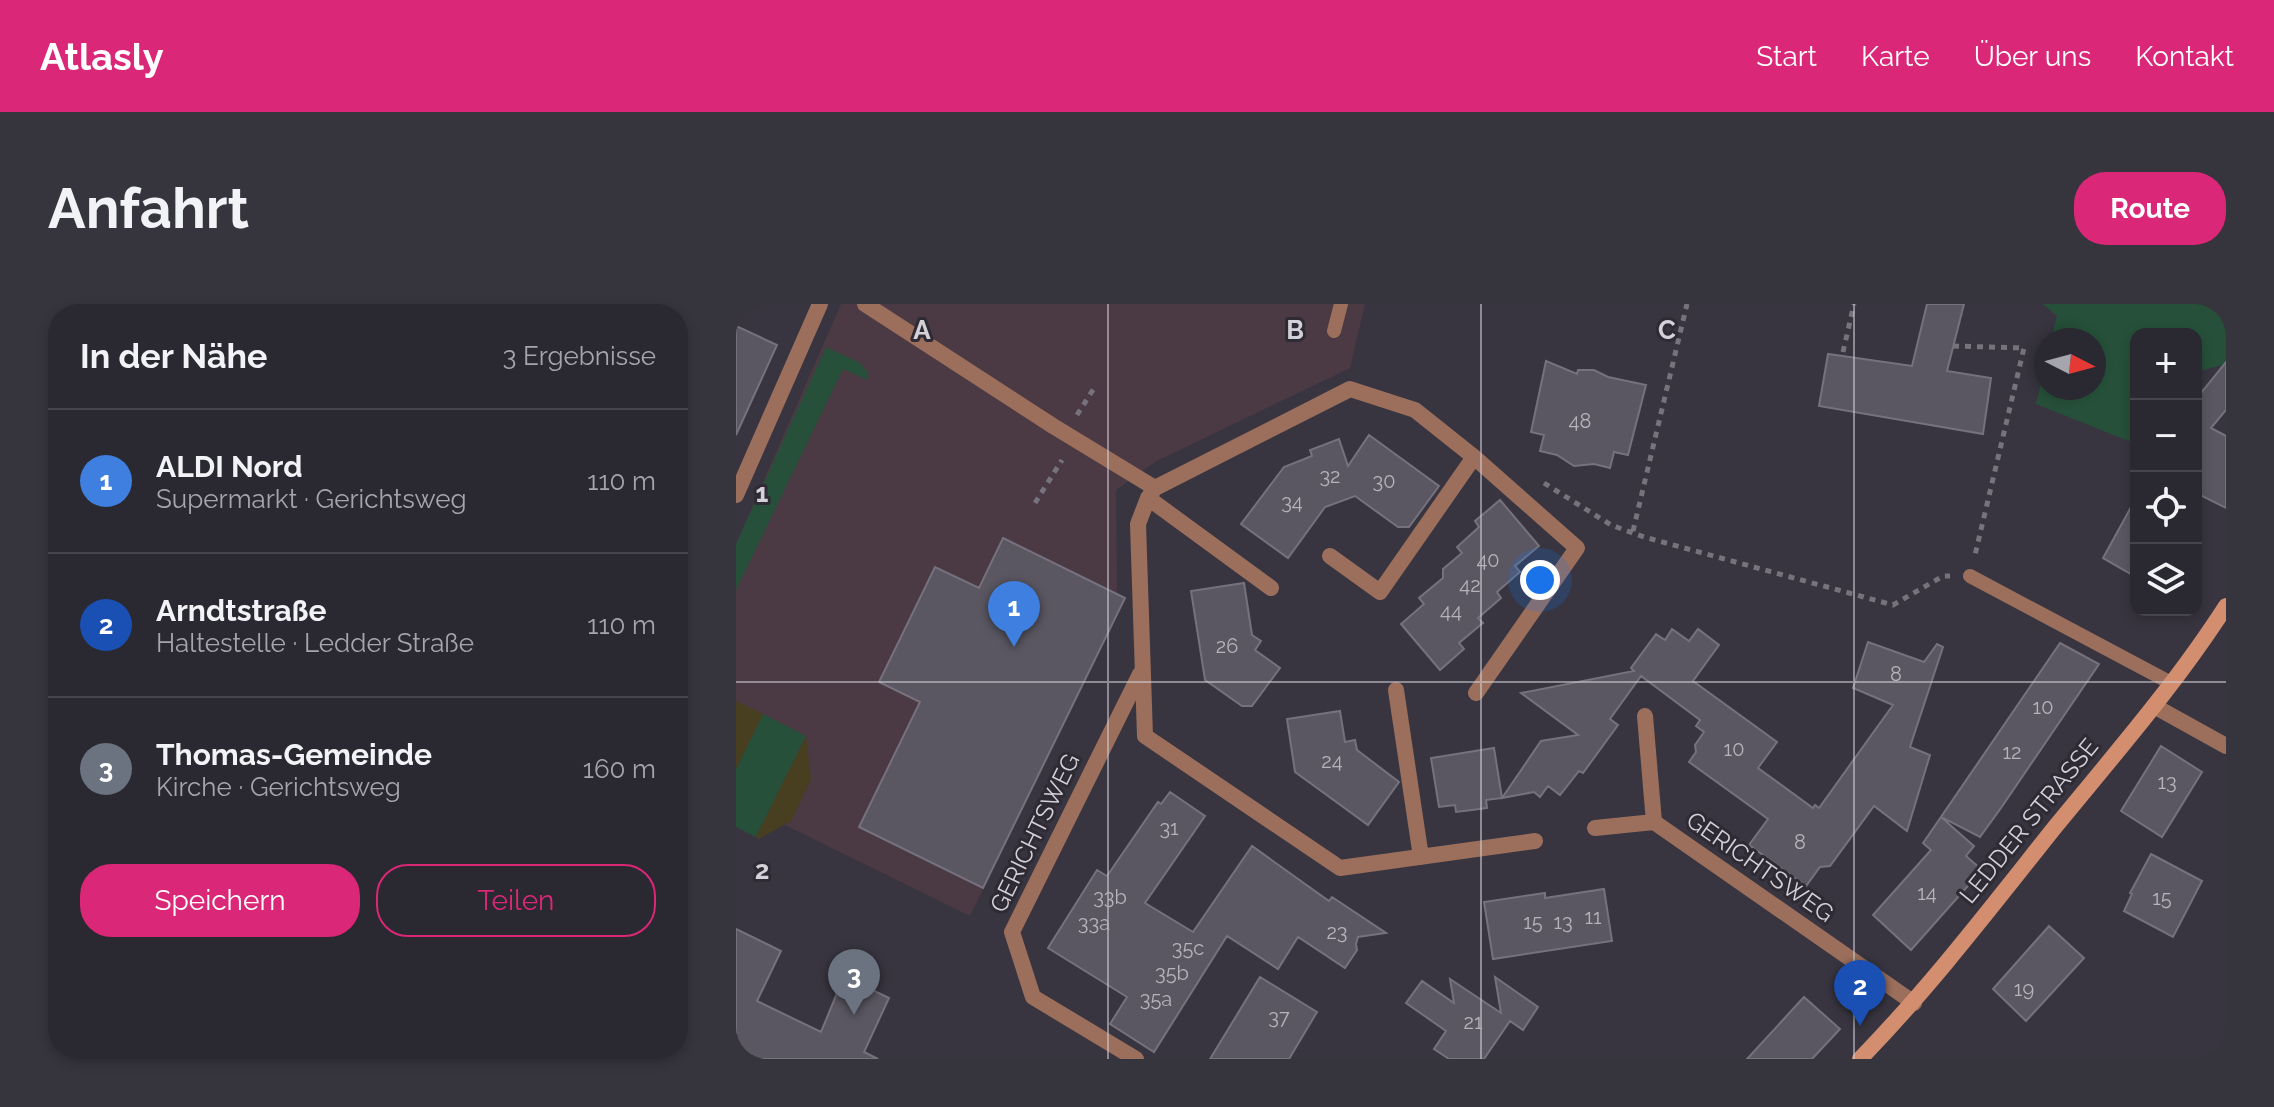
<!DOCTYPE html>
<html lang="de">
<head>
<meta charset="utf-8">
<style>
	body { margin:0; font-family:Raleway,sans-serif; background:#36343c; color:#f1f3f6 }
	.controls { position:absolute; right:24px; top:24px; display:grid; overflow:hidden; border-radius:16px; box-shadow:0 4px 12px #0003 }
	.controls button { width:72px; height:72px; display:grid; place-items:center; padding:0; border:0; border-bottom:2px solid #46444c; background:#2a2830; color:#f1f3f6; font:40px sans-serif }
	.compass { position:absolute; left:1298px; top:24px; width:72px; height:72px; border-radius:50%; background:#2a2830; box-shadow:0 4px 12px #0003; rotate:96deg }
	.you { position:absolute; left:804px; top:276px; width:28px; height:28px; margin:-20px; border:6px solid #fff; border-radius:50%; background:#1a73e8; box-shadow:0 0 0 12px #1a73e833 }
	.badge { display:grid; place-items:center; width:52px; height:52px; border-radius:50%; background:#db2777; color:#fff; font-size:26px; font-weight:700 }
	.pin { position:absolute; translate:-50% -66px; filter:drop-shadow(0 2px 4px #0008) }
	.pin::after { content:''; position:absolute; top:42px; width:28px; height:24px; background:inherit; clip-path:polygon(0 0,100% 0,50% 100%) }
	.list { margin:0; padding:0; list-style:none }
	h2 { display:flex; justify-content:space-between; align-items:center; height:104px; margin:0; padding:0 32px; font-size:34px }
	h2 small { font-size:26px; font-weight:400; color:#a5a6ab }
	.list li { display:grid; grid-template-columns:52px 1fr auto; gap:24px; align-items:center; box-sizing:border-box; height:144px; padding:0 32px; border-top:2px solid #46444c }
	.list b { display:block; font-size:30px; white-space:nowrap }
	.list p { margin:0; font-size:26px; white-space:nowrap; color:#a5a6ab }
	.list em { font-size:26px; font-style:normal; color:#a5a6ab }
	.actions { display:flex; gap:16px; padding:24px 32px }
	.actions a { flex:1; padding:18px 0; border:2px solid #db2777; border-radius:32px; text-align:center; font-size:28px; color:#db2777 }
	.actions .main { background:#db2777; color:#fff }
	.icon { flex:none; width:44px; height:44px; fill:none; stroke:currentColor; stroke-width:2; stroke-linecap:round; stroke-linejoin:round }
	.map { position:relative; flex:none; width:1490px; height:755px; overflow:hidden; border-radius:32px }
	header { display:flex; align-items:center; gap:48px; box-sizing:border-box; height:112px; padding:0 40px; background:#db2777; color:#fff }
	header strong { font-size:38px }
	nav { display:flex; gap:44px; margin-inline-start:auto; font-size:28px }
	.intro { display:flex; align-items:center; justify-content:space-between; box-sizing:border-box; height:192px; padding:0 48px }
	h1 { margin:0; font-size:56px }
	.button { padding:20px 36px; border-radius:32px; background:#db2777; color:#fff; font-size:28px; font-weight:700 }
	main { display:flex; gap:48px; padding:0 48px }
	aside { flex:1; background:#2a2830; border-radius:32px; box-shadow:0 4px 12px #0003 }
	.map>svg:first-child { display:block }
</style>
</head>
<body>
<header>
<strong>Atlasly</strong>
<nav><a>Start</a><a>Karte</a><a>Über uns</a><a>Kontakt</a></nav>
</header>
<div class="intro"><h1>Anfahrt</h1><a class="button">Route</a></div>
<main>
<aside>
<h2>In der Nähe<small>3 Ergebnisse</small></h2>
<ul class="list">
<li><span class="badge" style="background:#3f7fe0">1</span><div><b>ALDI Nord</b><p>Supermarkt · Gerichtsweg</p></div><em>110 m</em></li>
<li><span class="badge" style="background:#1a4fb4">2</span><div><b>Arndtstraße</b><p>Haltestelle · Ledder Straße</p></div><em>110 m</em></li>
<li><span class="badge" style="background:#6b7280">3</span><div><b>Thomas-Gemeinde</b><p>Kirche · Gerichtsweg</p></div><em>160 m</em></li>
</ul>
<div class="actions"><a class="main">Speichern</a><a>Teilen</a></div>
</aside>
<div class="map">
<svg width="1490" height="755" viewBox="0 0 1490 755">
	<rect width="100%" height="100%" fill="#383540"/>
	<!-- commercial -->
	<path fill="#4b3943" d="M 105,0 L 629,0 L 614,64 L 419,158 L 380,186 L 381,290 L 389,294 L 234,612 L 0,497 L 0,240 Z"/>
	<!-- green -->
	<path fill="#265039" d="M 1307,0 L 1490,0 L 1490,60 L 1464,67 L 1460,73 L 1460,30 L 1400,30 L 1400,140 L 1300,100 L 1310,58 L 1310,84 L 1358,84 L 1358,36 L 1315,36 L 1321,12 Z
		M 90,43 L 124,59 L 131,67 L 131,76 L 107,65 L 0,286 L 0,240 Z
		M 27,410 L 70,432 L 20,533 L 0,523 L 0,465 Z"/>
	<!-- sand -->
	<path fill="#473f1f" d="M 0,397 L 27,410 L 0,465 Z
		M 70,432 L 75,475 L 55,517 L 23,535 L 20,533 Z"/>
	<!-- building -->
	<path fill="#5a5762" stroke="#75727d" stroke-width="2" d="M 1191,0 L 1228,0 L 1211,67 L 1255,74 L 1247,130 L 1083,102 L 1092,50 L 1176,62 Z
		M 0,22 L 41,41 L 0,131 Z
		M 810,57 L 841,70 L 842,66 L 858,66 L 872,73 L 910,81 L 892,151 L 878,148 L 874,164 L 858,160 L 838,162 L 821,151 L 804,147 L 808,131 L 795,128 Z
		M 1490,58 L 1490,106 L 1475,124 L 1490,132 L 1490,204 L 1460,189 L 1460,95 Z
		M 633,131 L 703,182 L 673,223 L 662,223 L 619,192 L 589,203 L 552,254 L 505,220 L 548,163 L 576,152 L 574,146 L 603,135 L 612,162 Z
		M 1400,194 L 1400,273 L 1367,254 Z
		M 764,196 L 803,242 L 779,262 L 784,268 L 761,288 L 765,294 L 742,314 L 747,319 L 723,339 L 728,345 L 704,366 L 665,320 L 688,300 L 683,294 L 707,274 L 707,265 L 726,249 L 721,243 L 743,223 L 739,217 Z
		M 267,234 L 389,294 L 247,584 L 123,523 L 184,398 L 143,378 L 199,263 L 243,284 Z
		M 508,279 L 516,331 L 525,337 L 519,346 L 544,364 L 516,402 L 506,402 L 469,376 L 455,287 Z
		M 936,325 L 953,337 L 962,325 L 983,341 L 957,377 L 1041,438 L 1022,464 L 1077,504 L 1079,501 L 1083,504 L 1157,401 L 1117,384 L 1132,338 L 1188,358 L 1201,340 L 1207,343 L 1174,443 L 1194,451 L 1171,527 L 1138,502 L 1094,562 L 1084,563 L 1070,582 L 1013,541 L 1032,515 L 953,458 L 960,448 L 959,441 L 968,428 L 960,422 L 964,416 L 905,372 L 874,415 L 882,421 L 847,469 L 843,467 L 824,491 L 812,482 L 804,493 L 798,488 L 766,494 L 805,437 L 842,431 L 785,389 L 898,367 L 895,364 L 920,330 L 929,336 Z
		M 1324,339 L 1363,360 L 1265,504 L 1244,533 L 1205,513 Z
		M 604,407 L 609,438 L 619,436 L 621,446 L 663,478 L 632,521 L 559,468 L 551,415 Z
		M 1425,442 L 1466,468 L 1426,533 L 1385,507 Z
		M 758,444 L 766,494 L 750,496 L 751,504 L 736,506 L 720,508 L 719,501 L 703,503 L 695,454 Z
		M 434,488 L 469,512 L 409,599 L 457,628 L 516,542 L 593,597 L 596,593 L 650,629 L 622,633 L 620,640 L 621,646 L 609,664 L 562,633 L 542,665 L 491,632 L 418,748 L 374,720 L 391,693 L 312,644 L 361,566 L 371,572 L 422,498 L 425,500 Z
		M 1205,513 L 1238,542 L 1230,552 L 1246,566 L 1175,646 L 1137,611 L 1195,546 L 1187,539 Z
		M 1415,550 L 1466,577 L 1437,633 L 1388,607 L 1396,590 L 1394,589 Z
		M 868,585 L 876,637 L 757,655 L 748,598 L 809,589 L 809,594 Z
		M 1313,622 L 1348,654 L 1290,717 L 1257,685 Z
		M 0,625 L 45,647 L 21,697 L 85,728 L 108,672 L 153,694 L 128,748 L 142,755 L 0,755 Z
		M 524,673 L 581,708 L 553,755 L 474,755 Z
		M 759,673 L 802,703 L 787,726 L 774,717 L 748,755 L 713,755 L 698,745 L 710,727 L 670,699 L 686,677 L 718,699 L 714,675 L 765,709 Z
		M 1068,693 L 1104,725 L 1076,755 L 1011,755 Z"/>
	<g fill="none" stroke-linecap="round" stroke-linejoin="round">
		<!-- path -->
		<path stroke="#76737c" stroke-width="5" stroke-dasharray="6 6" stroke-linecap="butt" d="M 1217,42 L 1288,44 L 1239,251
			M 1107,48 L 1118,0
			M 341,111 L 360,81
			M 808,179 L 875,221 L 908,233 L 1157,301 L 1207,272 L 1214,272
			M 299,199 L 326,156
			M 897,227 L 951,0"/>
		<!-- service -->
		<path stroke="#9b6f5c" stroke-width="14" d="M 598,27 L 605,0
			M 1234,272 L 1435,379"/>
		<!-- minor -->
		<path stroke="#9b6f5c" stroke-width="16" d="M 129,0 L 317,122 L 419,184
			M 0,191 L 84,0
			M 412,194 L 535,284
			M 594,252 L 644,288 L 738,153
			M 660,386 L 685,553
			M 740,389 L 841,244 L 738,153 L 679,106 L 614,85 L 419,184 L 412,194 L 402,220 L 409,432 L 604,564 L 799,537
			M 1418,402 L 1490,442
			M 909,412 L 918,518
			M 859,524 L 918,518 L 1178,699
			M 400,755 L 297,693 L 276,628 L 404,370"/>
		<!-- secondary -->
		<path stroke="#d28e6f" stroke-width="16" d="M 1124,755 C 1195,682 1256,602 1319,523 C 1378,451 1440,380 1490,302"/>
	</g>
	<!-- grid -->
	<path fill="none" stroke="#d4d2d8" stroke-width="2" stroke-opacity="0.55" d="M 372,0 L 372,755M 745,0 L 745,755M 1118,0 L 1118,755M 0,378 L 1490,378"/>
	<g text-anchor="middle" stroke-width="6" stroke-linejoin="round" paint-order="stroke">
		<!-- number labels -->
		<g font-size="20" fill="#b6b3ba">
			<text x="844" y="124">48</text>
			<text x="594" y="179">32</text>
			<text x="648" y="184">30</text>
			<text x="556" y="205">34</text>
			<text x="752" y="263">40</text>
			<text x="734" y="288">42</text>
			<text x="715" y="314">44</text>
			<text x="491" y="349">26</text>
			<text x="1160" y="377">8</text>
			<text x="1307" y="410">10</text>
			<text x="998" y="452">10</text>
			<text x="1276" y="455">12</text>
			<text x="596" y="464">24</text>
			<text x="1431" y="485">13</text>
			<text x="433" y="531">31</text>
			<text x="1064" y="545">8</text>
			<text x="1191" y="596">14</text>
			<text x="374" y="600">33b</text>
			<text x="1426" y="601">15</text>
			<text x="857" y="620">11</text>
			<text x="797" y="625">15</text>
			<text x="827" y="625">13</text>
			<text x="358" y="626">33a</text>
			<text x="601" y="635">23</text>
			<text x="452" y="651">35c</text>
			<text x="436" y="676">35b</text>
			<text x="1288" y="692">19</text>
			<text x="420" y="702">35a</text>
			<text x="543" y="720">37</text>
			<text x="737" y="725">21</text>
		</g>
		<!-- street labels -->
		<g font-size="24" fill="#d4d2d8" stroke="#2e2b35">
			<text transform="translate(1293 517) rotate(-51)" y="8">LEDDER STRASSE</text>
			<text transform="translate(299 529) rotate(-64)" y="8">GERICHTSWEG</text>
			<text transform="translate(1024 563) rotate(35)" y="8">GERICHTSWEG</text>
		</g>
	</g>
	<g font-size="26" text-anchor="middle" font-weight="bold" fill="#d4d2d8" stroke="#2e2b35" stroke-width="6" stroke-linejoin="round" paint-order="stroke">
		<text x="186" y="35">A</text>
		<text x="559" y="35">B</text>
		<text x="931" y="35">C</text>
		<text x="26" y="198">1</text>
		<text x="26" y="575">2</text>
	</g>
</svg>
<div class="controls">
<button>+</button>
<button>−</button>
<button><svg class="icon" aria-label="locate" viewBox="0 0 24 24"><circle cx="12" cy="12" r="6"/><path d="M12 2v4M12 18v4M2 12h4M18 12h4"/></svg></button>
<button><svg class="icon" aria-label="layers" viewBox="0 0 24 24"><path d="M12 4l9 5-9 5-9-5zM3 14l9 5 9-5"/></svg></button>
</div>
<svg class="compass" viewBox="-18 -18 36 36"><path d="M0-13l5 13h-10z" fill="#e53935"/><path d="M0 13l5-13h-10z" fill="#a5a6ab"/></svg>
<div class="you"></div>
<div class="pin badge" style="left:278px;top:343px;background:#3f7fe0">1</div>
<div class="pin badge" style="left:1124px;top:722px;background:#1a4fb4">2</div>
<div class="pin badge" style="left:118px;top:711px;background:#6b7280">3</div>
</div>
</main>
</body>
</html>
